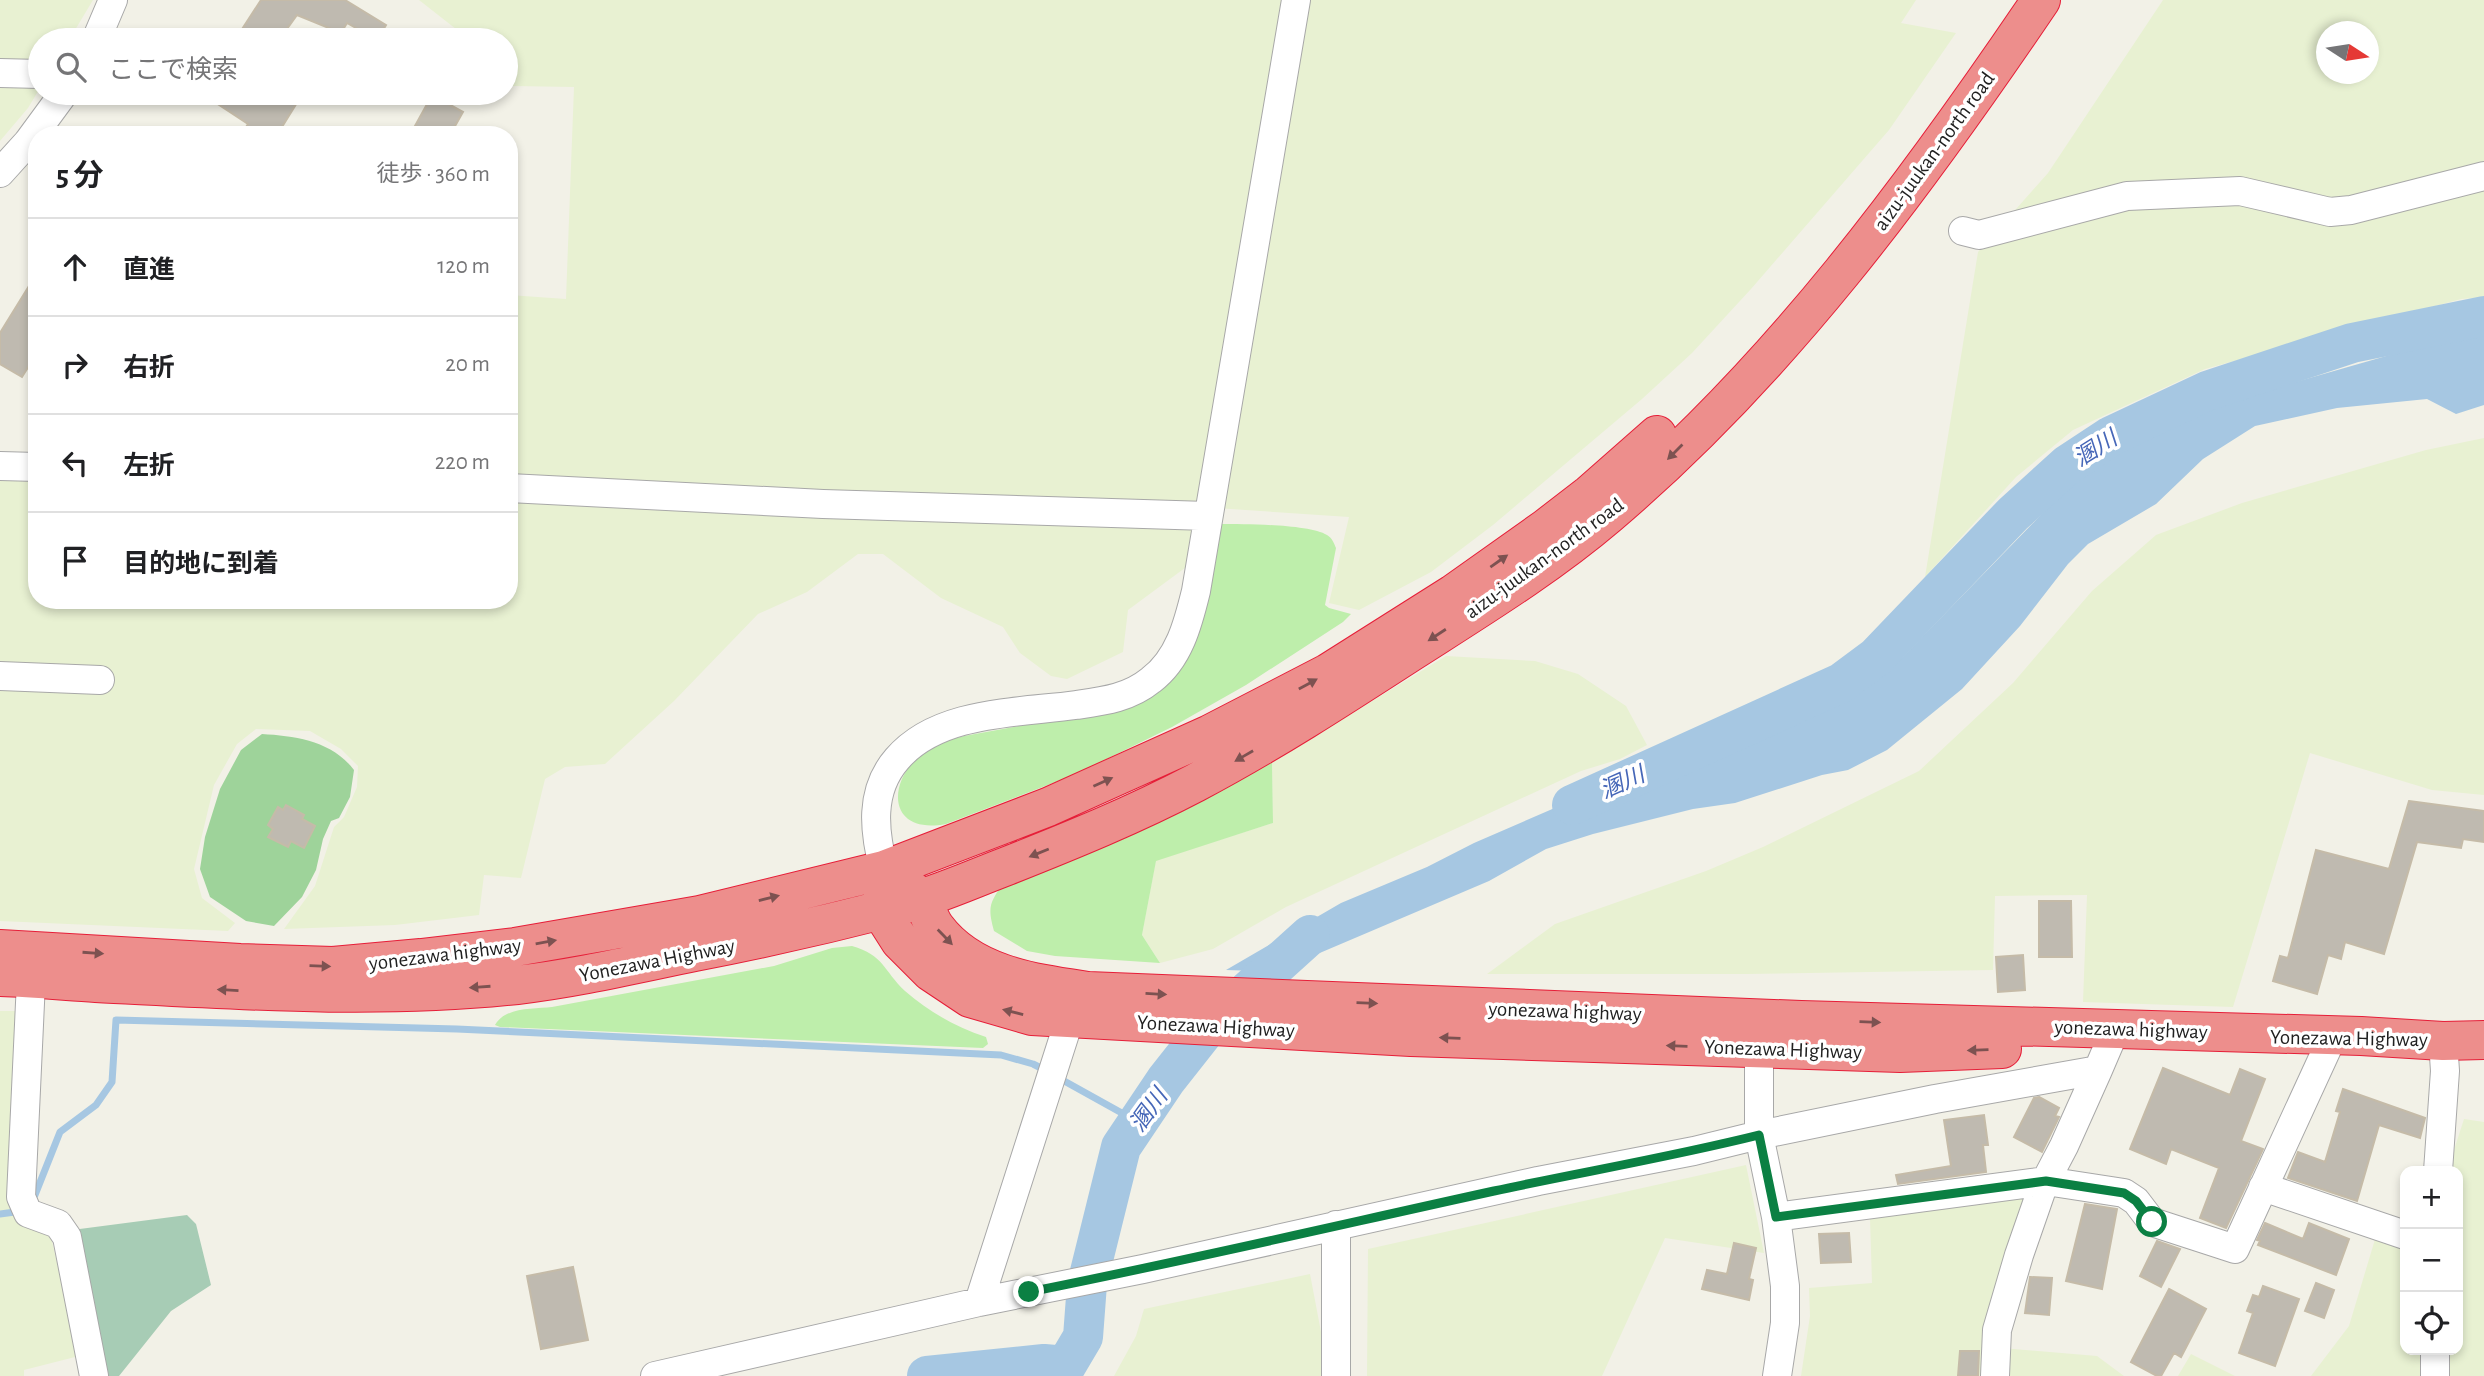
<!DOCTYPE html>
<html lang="ja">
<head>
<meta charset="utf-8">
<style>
	body { margin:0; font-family:"Alegreya Sans","Noto Sans JP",sans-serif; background:#f2f2f2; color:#202124 }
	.controls { position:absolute; right:21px; bottom:21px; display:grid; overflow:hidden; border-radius:14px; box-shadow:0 4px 10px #0003 }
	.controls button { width:63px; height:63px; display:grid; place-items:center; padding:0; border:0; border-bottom:2px solid #e0e0e0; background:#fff; color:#202124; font:35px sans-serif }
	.compass { position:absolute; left:2316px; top:21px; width:63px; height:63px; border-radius:50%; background:#fff; box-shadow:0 4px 10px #0003; rotate:102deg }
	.stop { position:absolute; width:21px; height:21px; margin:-16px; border:5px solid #0b8043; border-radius:50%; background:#fff }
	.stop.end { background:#0b8043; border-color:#fff; box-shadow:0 2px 7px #0008 }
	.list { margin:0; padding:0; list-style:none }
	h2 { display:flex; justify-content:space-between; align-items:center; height:91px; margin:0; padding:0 28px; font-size:30px }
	h2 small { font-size:23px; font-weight:400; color:#757577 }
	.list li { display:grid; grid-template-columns:46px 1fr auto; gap:21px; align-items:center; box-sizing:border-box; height:98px; padding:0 28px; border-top:2px solid #e0e0e0 }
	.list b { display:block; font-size:26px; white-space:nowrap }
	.list em { font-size:23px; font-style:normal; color:#757577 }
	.icon { flex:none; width:38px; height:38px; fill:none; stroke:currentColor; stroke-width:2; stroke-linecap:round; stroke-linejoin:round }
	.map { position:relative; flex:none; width:2484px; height:1376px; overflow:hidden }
	.search { position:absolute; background:#fff; box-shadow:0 4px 10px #0003; left:28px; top:28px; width:490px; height:77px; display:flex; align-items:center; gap:18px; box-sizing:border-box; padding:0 24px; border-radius:38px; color:#757577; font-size:26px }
	.panel { position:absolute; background:#fff; box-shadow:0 4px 10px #0003; left:28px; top:126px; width:490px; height:483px; border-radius:28px }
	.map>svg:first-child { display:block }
</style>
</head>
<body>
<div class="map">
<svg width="2484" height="1376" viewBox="0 0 2484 1376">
	<rect width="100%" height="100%" fill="#f2f1e7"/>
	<!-- farmland -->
	<path fill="#e8f1d2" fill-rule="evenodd" d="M 0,0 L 93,0 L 69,40 L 40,40 L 40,88 L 28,108 L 0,141 Z
		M 419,0 L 1916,0 L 1901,23 L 1956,33 L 1889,130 L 1751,289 L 1692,353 L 1642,399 L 1493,525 L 1431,572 L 1359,610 L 1329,603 L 1349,517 L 1201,507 L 1193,562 L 1128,610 L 1123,652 L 1067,679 L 1051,676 L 1020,653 L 1003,627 L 941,598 L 883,554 L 858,554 L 807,592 L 758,614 L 674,701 L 605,764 L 565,767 L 545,779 L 521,878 L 484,875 L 479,915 L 395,925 L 284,929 L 315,886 L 334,827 L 344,817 L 357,787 L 358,766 L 341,749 L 310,731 L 256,729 L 237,744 L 214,785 L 194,869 L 202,898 L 235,923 L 228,931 L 0,921 L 0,480 L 37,482 L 37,600 L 509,600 L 509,295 L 566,299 L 574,87 L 512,86 L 511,73 L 506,69 L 506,40 L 470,40 Z
		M 2163,0 L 2484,0 L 2484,297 L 2461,299 L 2205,369 L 2073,430 L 2016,477 L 1925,577 L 1978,252 L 2048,173 ZM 2326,32 L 2368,32 L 2368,74 L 2326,74 Z
		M 2484,438 L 2484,795 L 2432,790 L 2310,753 L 2233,1007 L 2083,1002 L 2087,895 L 1995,896 L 1993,970 L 1747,974 L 1487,974 L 1555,924 L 1706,871 L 1763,847 L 1919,771 L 2013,683 L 2092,591 L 2156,535 L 2242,503 L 2426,450 Z
		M 1446,656 L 1535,661 L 1578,674 L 1626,706 L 1647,745 L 1620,759 L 1581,771 L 1286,907 L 1213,949 L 1160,963 L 1142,935 L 1156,860 L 1273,823 L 1272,762 Z
		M 0,1011 L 19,1011 L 13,1200 L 50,1233 L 79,1356 L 24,1370 L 24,1376 L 0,1376 Z
		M 2464,1119 L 2484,1122 L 2484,1376 L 2311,1376 L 2349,1326 L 2376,1236 L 2405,1247 L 2405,1350 L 2458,1350 L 2458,1171 L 2453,1171 L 2453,1153 Z
		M 1746,1165 L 1764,1253 L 1665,1238 L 1602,1376 L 1367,1376 L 1368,1249 Z
		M 2035,1194 L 1990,1347 L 2097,1356 L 2124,1376 L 1801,1376 L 1810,1316 L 1809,1288 L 1872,1283 L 1870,1218 Z
		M 1310,1274 L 1325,1353 L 1325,1376 L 1114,1376 L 1136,1336 L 1144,1309 Z
		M 2191,1354 L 2235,1376 L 2178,1376 Z"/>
	<!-- grass -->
	<path fill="#beeeab" d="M 1222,524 C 1244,524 1309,524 1327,535 C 1332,538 1334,543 1336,548 L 1325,605 L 1329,608 L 1351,614 L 1343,622 L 1246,685 L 1172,727 L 1074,775 L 946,824 C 883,836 887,774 929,749 C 940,742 952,739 964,736 L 1107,710 L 1137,701 L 1205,592 Z
		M 1272,762 L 1273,823 L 1156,861 L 1142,935 L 1160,963 L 1055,956 L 1027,951 L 994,931 C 987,906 990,902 1005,881 L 1202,799 Z
		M 852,946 C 884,955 883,970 905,991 C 929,1012 956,1027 986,1037 L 988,1044 L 983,1048 L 500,1027 L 495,1025 C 505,1007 534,1009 552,1007 L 774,966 L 832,948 Z"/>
	<!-- forest -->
	<path fill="#9ed39a" d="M 262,734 C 296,736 332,741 354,770 L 350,797 L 339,818 L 331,821 L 323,839 L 316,870 L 302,897 L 274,926 L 246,921 L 210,897 L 200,869 L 205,837 L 220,789 L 241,750 Z"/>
	<!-- cemetery -->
	<path fill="#a7ccb5" d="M 187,1215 L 196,1224 L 211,1285 L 171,1311 L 119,1376 L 101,1376 L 72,1230 Z"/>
	<!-- water -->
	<path fill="#a6c7e2" d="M 2484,328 L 2484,405 L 2456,414 L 2427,399 L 2337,408 L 2255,426 L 2203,459 L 2156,504 L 2088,544 L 2068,564 L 2020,626 L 1962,689 L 1887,750 L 1848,770 L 1822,775 L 1735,803 L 1693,809 L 1593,834 L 1546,849 L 1489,881 L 1315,955 L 1285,972 L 1226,970 L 1341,903 L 1427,867 L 1474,843 L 1594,791 L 1697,763 L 1840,699 L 1891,669 L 2073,482 L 2113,450 L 2179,416 L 2222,400 L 2275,388 Z"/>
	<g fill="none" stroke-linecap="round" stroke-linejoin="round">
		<!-- stream -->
		<path stroke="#a6c7e2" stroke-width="7" d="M 1057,1077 L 1138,1122
			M 31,1199 L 35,1195 L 60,1132 L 96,1105 L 112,1082 L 116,1020 L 457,1029 L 1001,1055 L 1033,1064 L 1047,1071
			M 0,1214 L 15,1212 L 19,1209"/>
		<!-- river -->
		<path stroke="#a6c7e2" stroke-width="40" d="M 1572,805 L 1841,683 L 1876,657 L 2013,514 L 2067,465 L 2111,436 L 2207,391 L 2352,343 L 2484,316
			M 927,1376 L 1044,1364 L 1066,1366
			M 1060,1376 L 1083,1337 L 1087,1284 L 1121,1147 L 1166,1080 L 1207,1028 L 1310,935"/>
	</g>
	<!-- building -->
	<path fill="#bfbab0" stroke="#c5bba8" stroke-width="2" d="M 261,0 L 345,0 L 386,25 L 377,40 L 347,23 L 341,33 L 297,15 L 279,40 L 235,40 Z
		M 201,93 L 303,93 L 277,135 L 241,135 L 248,124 Z
		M 432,95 L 463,112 L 450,135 L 410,135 Z
		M 37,273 L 37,353 L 22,377 L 0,364 L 0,333 Z
		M 2409,801 L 2484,811 L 2484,842 L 2463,839 L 2461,848 L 2417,842 L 2384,954 L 2345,942 L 2341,959 L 2328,955 L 2317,994 L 2273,981 L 2280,956 L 2288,958 L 2316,850 L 2389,869 Z
		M 286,805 L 304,815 L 302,819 L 315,826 L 304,848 L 291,841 L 288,847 L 268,837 L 273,829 L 268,825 L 278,807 L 283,810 Z
		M 2039,901 L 2071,901 L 2072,957 L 2039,957 Z
		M 2023,955 L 2025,990 L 1998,992 L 1996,957 Z
		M 2163,1068 L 2230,1095 L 2240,1069 L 2265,1079 L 2241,1141 L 2263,1149 L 2226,1228 L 2200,1218 L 2219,1168 L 2171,1149 L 2166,1164 L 2130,1149 Z
		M 2343,1089 L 2425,1118 L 2420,1138 L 2379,1125 L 2357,1201 L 2288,1178 L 2298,1152 L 2325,1162 L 2340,1112 L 2336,1111 Z
		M 2039,1097 L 2059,1108 L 2055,1116 L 2059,1117 L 2042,1152 L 2014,1137 L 2034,1098 Z
		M 1984,1115 L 1988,1145 L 1983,1145 L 1986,1172 L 1898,1184 L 1896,1175 L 1951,1166 L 1944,1120 Z
		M 2085,1204 L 2117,1209 L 2102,1289 L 2066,1281 Z
		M 2265,1223 L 2303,1239 L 2309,1223 L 2349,1239 L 2336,1275 L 2258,1245 L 2260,1241 L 2257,1240 Z
		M 1849,1233 L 1851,1262 L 1821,1263 L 1819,1234 Z
		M 2157,1241 L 2180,1249 L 2161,1287 L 2140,1276 Z
		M 1734,1243 L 1756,1248 L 1749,1279 L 1753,1280 L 1749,1300 L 1702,1289 L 1707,1270 L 1727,1274 Z
		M 573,1267 L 588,1340 L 541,1349 L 527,1276 Z
		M 2030,1277 L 2052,1278 L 2049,1315 L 2025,1313 Z
		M 2316,1283 L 2334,1290 L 2324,1318 L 2305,1311 Z
		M 2263,1286 L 2299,1299 L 2275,1366 L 2239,1353 L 2253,1313 L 2247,1311 L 2253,1295 L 2259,1297 Z
		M 2169,1289 L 2206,1309 L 2181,1357 L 2174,1353 L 2161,1376 L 2157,1376 L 2131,1362 Z
		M 1960,1351 L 1979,1351 L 1978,1376 L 1958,1376 Z"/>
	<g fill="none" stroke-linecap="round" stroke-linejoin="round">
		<defs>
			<path id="minor" d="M 96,40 L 113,0
				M 0,73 L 40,74
				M 0,173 L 28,142 L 64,93
				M 1963,231 L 1979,235 L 2127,196 L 2240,191 L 2330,212 L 2351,210 L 2484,176
				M 0,466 L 37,467
				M 509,488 L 823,504 L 1207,516
				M 0,676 L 100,680
				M 884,870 C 874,832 869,791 897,759 C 938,711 1017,713 1076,705 C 1104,701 1129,698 1151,680 C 1179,659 1188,624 1196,591 L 1296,0
				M 32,960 L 21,1197 L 28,1213 L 58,1224 L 67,1237 L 94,1376
				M 1759,1032 L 1759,1135 L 1776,1217 L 1785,1286 L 1785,1323 L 1777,1376
				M 2438,1171 L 2445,1071 L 2443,1041
				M 2263,1187 L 2405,1235
				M 1776,1217 L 2046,1181 L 2124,1193 L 2136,1201 L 2152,1222 L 2235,1249 L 2333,1036
				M 1336,1225 L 1336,1376
				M 979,1302 L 1070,1018
				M 2435,1350 L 2435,1376
				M 655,1376 L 979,1302 L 1143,1269 L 1538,1181 L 1694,1151 L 1759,1135 L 1935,1099 L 2098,1070 L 2116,1028
				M 1995,1376 L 1997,1330 L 2019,1255 L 2043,1186 L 2064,1146 L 2098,1070"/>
			<path id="highway" d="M 899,882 C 906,887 916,892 921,898 C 927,907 929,919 936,928 C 971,975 1034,983 1088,991 L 1801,1020 L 2361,1036 L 2443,1041 L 2484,1040
				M 883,886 L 883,909 L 886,919 L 900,941 L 931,972 L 970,998 L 1032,1016 L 1411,1037 L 1900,1053 L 2002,1049
				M 0,949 L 240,963 L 333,966 L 421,958 L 515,947 L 700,915 L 884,870 L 1048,807 L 1210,734 L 1328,673 L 1453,594 L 1546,528 L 1590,494 L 1657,435
				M 0,977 C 32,978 64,981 96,983 C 236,990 377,1000 517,985 C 577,978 636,964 695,952 C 762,939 828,924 894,907 C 933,897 970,880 1007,866 C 1070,841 1134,815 1195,783 C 1269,744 1340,698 1411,652 C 1478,609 1547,567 1608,515 C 1780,369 1915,186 2041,0"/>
		</defs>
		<!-- minor casing -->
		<use href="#minor" stroke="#a8a8a8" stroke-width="30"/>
		<!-- highway casing -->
		<use href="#highway" stroke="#e61e38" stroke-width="40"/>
		<!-- minor -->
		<use href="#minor" stroke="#fff" stroke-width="28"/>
		<!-- highway -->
		<use href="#highway" stroke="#ed8e8c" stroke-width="38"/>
	</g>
	<!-- one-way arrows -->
	<defs><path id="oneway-solid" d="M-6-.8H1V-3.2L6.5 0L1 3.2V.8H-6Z" transform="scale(1.75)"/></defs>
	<g fill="#7d5251">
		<use href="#oneway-solid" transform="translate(1675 452) rotate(135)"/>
		<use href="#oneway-solid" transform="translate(1499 561) rotate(-35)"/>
		<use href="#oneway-solid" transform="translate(1437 635) rotate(147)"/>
		<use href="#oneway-solid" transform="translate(1308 684) rotate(-29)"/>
		<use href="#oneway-solid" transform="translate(1244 756) rotate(150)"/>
		<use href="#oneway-solid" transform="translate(1103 782) rotate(-24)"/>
		<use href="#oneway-solid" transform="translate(1039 853) rotate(158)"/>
		<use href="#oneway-solid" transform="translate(769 898) rotate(-14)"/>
		<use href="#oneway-solid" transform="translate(945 937) rotate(46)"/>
		<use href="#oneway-solid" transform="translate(546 942) rotate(-10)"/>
		<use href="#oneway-solid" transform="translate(93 953) rotate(4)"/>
		<use href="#oneway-solid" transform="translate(320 966) rotate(2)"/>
		<use href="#oneway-solid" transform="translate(480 987) rotate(176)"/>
		<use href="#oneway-solid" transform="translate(228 990) rotate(-177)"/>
		<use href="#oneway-solid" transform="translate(1156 994) rotate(3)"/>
		<use href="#oneway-solid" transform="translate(1367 1003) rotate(2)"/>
		<use href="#oneway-solid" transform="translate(1013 1012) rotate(-166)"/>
		<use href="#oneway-solid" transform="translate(1870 1022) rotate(2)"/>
		<use href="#oneway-solid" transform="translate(1450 1038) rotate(-178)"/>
		<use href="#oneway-solid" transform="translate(1677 1046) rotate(-178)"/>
		<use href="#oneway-solid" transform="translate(1978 1050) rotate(178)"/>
	</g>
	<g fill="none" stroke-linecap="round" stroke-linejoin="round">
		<!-- route -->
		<path stroke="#0b8043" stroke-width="9" d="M 1029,1292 C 1185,1261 1339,1225 1494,1191 C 1582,1172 1671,1157 1759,1135 L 1776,1217 L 2046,1181 L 2124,1193 L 2136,1201 L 2152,1222"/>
	</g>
	<g text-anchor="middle" stroke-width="7" stroke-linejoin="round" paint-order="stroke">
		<!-- street labels -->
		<g font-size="21" fill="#212121" stroke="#fff">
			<text transform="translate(1934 151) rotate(-54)" y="7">aizu-juukan-north road</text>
			<text transform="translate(1544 558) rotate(-36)" y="7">aizu-juukan-north road</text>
			<text transform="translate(445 954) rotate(-7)" y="7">yonezawa highway</text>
			<text transform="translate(657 960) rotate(-11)" y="7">Yonezawa Highway</text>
			<text transform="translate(1565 1011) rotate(2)" y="7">yonezawa highway</text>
			<text transform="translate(1216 1026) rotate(3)" y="7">Yonezawa Highway</text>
			<text transform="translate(2131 1029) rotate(2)" y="7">yonezawa highway</text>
			<text transform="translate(2349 1038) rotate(1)" y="7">Yonezawa Highway</text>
			<text transform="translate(1783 1049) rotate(2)" y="7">Yonezawa Highway</text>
		</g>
		<!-- water labels -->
		<g font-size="23" font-style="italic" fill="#4667b8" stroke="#fff">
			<text transform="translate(2095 448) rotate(-32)" y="8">溷川</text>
			<text transform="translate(1622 782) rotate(-24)" y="8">溷川</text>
			<text transform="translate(1148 1110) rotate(-54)" y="8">溷川</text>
		</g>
	</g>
</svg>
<div class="controls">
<button>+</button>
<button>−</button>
<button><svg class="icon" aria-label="locate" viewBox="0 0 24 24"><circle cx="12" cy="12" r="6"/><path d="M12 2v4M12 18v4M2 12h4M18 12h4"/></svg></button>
</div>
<svg class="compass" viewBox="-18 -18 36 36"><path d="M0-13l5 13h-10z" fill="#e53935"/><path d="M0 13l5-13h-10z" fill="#757577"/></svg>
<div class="stop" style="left:2152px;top:1222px"></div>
<div class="stop end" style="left:1029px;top:1292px"></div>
<div class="search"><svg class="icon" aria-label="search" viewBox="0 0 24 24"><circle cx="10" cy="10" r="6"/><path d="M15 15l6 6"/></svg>ここで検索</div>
<section class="panel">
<h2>5 分<small>徒歩 · 360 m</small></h2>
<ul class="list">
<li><svg class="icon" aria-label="ahead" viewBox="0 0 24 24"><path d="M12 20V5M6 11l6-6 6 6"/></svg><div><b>直進</b></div><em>120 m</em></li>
<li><svg class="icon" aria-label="right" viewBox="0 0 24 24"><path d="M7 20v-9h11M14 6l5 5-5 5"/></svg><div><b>右折</b></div><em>20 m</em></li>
<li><svg class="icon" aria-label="left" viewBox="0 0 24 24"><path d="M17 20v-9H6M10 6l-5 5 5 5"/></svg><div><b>左折</b></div><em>220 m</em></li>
<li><svg class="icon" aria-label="arrive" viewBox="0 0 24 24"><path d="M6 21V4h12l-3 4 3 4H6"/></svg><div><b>目的地に到着</b></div></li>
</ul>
</section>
</div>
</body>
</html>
